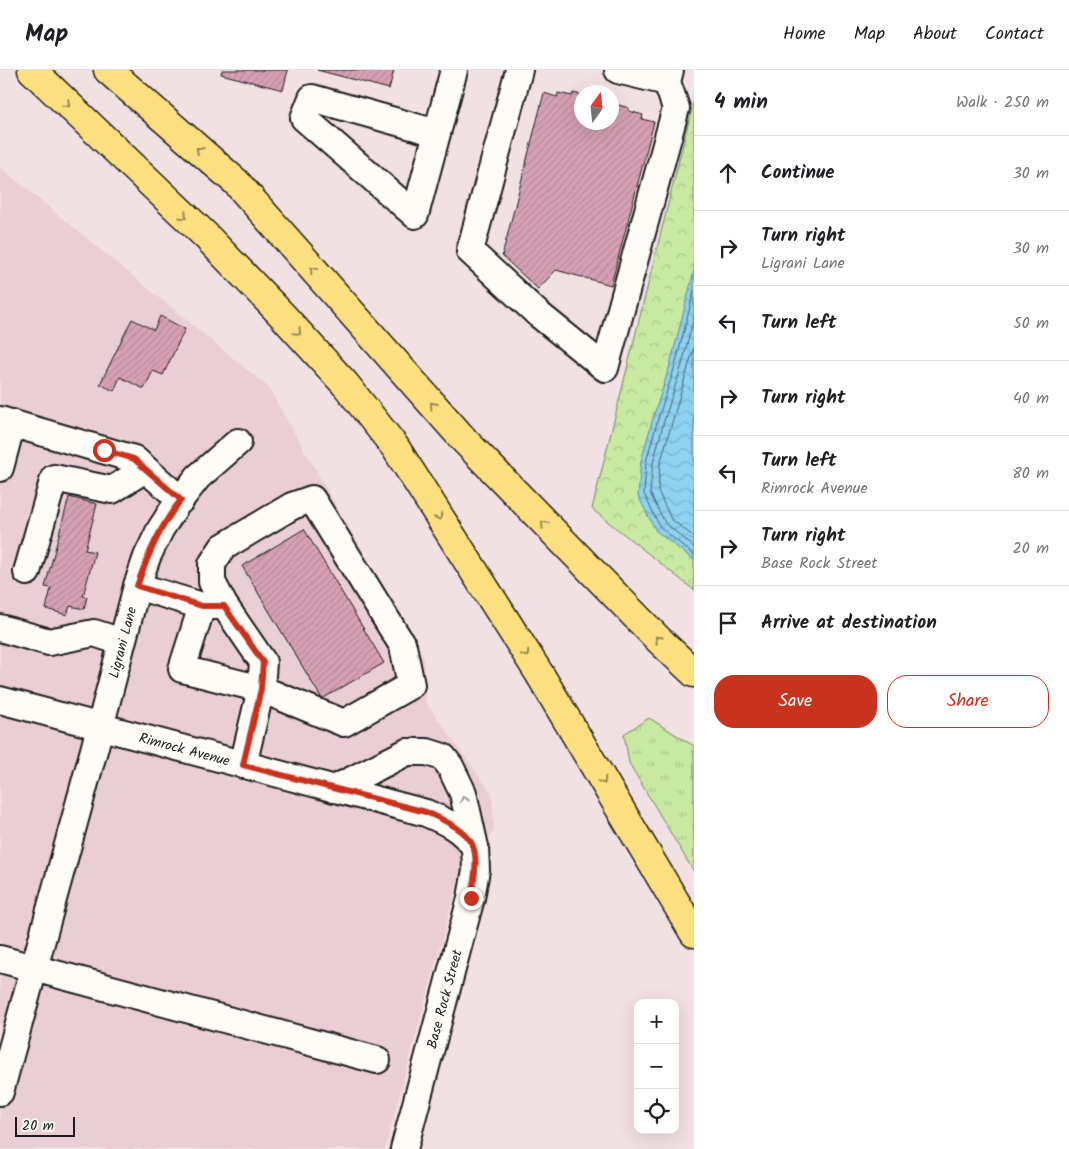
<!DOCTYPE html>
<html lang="en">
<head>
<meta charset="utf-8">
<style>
	body { margin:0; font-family:Kalam,sans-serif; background:#f6f6f6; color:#202124 }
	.controls { position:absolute; right:15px; bottom:15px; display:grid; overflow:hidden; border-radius:10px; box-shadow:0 5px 20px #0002 }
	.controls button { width:45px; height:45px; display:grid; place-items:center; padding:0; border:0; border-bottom:1px solid #e0e0e0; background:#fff; color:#202124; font:25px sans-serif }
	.compass { position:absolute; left:574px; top:15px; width:45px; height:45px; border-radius:50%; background:#fff; box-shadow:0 5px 20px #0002; rotate:15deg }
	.scale { position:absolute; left:15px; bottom:12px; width:60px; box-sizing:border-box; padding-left:5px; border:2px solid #1c1c1c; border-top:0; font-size:14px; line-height:18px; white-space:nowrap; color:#1c1c1c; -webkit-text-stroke:4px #fdfcf7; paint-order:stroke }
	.stop { position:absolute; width:15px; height:15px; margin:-11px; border:4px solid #c8321e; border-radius:50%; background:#fff }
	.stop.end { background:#c8321e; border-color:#fff; box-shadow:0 1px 5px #0008 }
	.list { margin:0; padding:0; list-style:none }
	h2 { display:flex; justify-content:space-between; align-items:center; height:65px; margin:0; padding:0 20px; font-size:21px }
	h2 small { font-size:16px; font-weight:400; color:#757577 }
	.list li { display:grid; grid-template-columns:32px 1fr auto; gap:15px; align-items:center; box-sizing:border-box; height:75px; padding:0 20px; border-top:1px solid #e0e0e0 }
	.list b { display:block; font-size:19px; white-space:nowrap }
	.list p { margin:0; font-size:16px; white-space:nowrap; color:#757577 }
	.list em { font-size:16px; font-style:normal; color:#757577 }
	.actions { display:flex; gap:10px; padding:15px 20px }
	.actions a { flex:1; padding:11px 0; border:1px solid #c8321e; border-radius:20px; text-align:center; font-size:18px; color:#c8321e }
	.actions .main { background:#c8321e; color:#fff }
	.icon { flex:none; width:28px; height:28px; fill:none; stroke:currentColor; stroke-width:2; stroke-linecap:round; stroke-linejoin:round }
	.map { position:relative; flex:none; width:694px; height:1079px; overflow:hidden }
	header { display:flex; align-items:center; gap:30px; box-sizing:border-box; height:70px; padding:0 25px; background:#fff; border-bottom:1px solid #e0e0e0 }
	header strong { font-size:24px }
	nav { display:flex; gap:28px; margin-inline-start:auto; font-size:18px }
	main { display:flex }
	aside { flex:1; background:#fff }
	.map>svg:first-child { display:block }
</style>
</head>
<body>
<header>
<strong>Map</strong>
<nav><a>Home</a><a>Map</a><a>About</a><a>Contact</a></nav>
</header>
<main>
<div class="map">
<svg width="694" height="1079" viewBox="0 0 694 1079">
	<defs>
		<pattern id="grass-tufts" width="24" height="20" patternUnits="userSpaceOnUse" patternTransform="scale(1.25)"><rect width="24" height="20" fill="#c7e9a2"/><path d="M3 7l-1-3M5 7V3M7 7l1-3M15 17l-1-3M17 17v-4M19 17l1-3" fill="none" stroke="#aac78b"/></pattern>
		<pattern id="park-crowns" width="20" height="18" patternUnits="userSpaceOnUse" patternTransform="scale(1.25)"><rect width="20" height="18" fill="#c7e9a2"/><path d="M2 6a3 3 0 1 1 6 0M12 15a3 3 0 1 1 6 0" fill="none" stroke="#aac78b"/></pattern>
		<pattern id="water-waves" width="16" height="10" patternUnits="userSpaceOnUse" patternTransform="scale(1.25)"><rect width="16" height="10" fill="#8ed1f0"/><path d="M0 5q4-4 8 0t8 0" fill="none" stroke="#7ab3cd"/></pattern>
		<pattern id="building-hatch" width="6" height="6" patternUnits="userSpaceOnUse" patternTransform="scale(1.25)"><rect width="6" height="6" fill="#d7a1b5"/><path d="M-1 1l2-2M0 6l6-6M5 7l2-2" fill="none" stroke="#b88a9b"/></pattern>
	</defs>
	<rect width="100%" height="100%" fill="#f2e1e3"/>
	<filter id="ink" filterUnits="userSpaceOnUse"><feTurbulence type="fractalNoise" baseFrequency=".02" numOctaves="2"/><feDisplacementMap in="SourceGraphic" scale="10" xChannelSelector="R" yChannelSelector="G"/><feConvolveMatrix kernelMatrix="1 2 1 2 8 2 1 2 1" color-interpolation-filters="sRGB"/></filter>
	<g filter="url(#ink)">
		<!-- built -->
		<path fill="#eaced5" d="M 0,97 L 268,317 L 424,588 L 425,631 L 492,724 L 494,760 L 458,811 L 385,1079 L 0,1079 Z"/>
		<!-- grass -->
		<path fill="url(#grass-tufts)" stroke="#72825f" d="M 649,648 L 694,676 L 694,802 L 629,693 L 624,664 Z"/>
		<!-- park -->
		<path fill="url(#park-crowns)" stroke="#72825f" d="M 694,30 L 694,520 L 592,439 Z"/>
		<!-- water -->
		<path fill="url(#water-waves)" stroke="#60899b" d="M 694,201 L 694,490 L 656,461 L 638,426 L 641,391 L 653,348 L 670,295 Z"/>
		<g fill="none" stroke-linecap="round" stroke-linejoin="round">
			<!-- shore -->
			<path stroke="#4a6471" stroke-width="1" d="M 694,221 L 675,296 L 658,349 L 646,392 L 644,424 L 660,457 L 694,485
				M 694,247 L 681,298 L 664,351 L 653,393 L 650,423 L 665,453 L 694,477
				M 694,277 L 660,394 L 658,421 L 671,449 L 694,467"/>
		</g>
		<!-- building -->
		<path fill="url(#building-hatch)" stroke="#1c1c1c" d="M 222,0 L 288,0 L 283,20 L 221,4 Z
			M 317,0 L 394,0 L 389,19 Z
			M 544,23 L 557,27 L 558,23 L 572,26 L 573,23 L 582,25 L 582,52 L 612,52 L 612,33 L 629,38 L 629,41 L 643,45 L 642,49 L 654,52 L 611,215 L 556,200 L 538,219 L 502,186 Z
			M 160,246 L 185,259 L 163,305 L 153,301 L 144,319 L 120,307 L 114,321 L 100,314 L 132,249 L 154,260 Z
			M 69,427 L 97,434 L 85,480 L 95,482 L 83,526 L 87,527 L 84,539 L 70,536 L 67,545 L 46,539 L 51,518 L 45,517 Z
			M 304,459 L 384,593 L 322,629 L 242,496 Z"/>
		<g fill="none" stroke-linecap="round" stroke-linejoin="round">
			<defs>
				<g id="minor">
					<path d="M 519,0 L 470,181 L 537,243 L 605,298 L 676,38 L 667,12 L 670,0"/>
					<path d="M 618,0 L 667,12"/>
					<path d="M 437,63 L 312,28 L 304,48 L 415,145 L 454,0"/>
					<path d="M 0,350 L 134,389 L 181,430"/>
					<path d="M 0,398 L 12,353"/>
					<path d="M 27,502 L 54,408 L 112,420 L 145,399"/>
					<path d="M 137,516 L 202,536 L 220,536"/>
					<path d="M 202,536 L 182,599 L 261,619 L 263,592 L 224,535 L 212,512 L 212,494 L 223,477 L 292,436 L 312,429 L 403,576 L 411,615 L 344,653 L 261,619 L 243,695"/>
					<path d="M 0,558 L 49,572 L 94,563 L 122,572"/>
					<path id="s1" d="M 0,630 L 426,743 C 447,752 461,758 475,777"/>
					<path d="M 334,719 L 407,682 L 427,682 L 443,687 L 450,696 L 463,723 L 475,777 L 476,800 L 471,828 L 404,1079"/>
					<path d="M 0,889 L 377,990"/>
					<path id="s2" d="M 0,1022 L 94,680 L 137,516 L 147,487 L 160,460 L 176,435 L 198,407 L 238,372"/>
				</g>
				<path id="highway" d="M 32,0 L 205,165 L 282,245 L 346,315 L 395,377 L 539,603 L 694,863
					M 108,0 L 236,112 L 465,371 L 659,570 L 694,603"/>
			</defs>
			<!-- minor casing -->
			<use href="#minor" stroke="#1c1c1c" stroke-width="30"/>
			<!-- highway casing -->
			<use href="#highway" stroke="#1c1c1c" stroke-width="31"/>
			<!-- minor -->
			<use href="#minor" stroke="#fdfcf7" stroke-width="26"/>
			<!-- highway -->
			<use href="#highway" stroke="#fce080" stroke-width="28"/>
		</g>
		<!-- one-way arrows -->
		<defs><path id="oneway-chevron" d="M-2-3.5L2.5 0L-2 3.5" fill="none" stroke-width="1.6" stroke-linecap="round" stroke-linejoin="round" transform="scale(1.25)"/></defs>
		<g stroke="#978853">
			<use href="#oneway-chevron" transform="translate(67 34) rotate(44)"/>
			<use href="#oneway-chevron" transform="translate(199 80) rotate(-139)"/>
			<use href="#oneway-chevron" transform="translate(184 146) rotate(44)"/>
			<use href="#oneway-chevron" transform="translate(313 200) rotate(-131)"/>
			<use href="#oneway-chevron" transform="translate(298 262) rotate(47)"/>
			<use href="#oneway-chevron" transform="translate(433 335) rotate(-131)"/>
			<use href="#oneway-chevron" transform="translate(439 447) rotate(57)"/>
			<use href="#oneway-chevron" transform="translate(544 454) rotate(-134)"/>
			<use href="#oneway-chevron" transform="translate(658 569) rotate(-136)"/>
			<use href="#oneway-chevron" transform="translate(526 584) rotate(57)"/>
			<use href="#oneway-chevron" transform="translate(603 711) rotate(58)"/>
		</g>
		<use stroke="#989794" href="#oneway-chevron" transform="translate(464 729) rotate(-103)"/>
	</g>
	<g fill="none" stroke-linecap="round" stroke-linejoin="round" filter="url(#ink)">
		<!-- route -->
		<path stroke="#c8321e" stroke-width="6" d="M 104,380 L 134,389 L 181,430 C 160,456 148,485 137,516 L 202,536 L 224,536 L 263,592 L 261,619 L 243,695 L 426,742 C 478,765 481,774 471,828"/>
	</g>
	<g text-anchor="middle" stroke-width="5" stroke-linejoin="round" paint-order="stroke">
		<!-- street labels -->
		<g font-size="14" fill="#1c1c1c" stroke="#fdfcf7">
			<text dy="5" stroke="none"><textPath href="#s2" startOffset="466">Ligrani Lane</textPath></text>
			<text dy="5" stroke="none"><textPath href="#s1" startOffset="191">Rimrock Avenue</textPath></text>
			<text transform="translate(444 929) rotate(-75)" y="5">Base Rock Street</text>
		</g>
	</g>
</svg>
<div class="controls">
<button>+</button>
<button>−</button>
<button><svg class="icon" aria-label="locate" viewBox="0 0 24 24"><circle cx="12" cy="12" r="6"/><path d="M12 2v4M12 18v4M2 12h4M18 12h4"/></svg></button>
</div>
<svg class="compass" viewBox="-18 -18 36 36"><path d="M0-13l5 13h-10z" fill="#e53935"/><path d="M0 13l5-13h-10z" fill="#757577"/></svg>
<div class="scale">20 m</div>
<div class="stop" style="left:104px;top:380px"></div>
<div class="stop end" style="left:471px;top:828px"></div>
</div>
<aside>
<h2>4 min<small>Walk · 250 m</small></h2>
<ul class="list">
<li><svg class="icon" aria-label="ahead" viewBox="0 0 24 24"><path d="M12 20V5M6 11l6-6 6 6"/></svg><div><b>Continue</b></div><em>30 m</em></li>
<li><svg class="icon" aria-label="right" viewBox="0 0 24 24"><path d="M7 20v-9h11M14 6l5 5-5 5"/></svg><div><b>Turn right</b><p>Ligrani Lane</p></div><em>30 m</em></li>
<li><svg class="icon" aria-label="left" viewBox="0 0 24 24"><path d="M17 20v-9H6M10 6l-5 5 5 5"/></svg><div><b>Turn left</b></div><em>50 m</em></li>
<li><svg class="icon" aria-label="right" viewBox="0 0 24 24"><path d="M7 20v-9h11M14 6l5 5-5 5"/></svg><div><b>Turn right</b></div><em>40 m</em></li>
<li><svg class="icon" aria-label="left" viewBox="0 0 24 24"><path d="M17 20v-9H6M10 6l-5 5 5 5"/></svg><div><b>Turn left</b><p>Rimrock Avenue</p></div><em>80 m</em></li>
<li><svg class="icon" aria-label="right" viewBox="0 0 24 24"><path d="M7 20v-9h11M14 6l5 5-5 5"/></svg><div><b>Turn right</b><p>Base Rock Street</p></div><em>20 m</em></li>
<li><svg class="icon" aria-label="arrive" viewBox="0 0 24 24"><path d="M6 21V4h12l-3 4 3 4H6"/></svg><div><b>Arrive at destination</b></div></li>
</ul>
<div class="actions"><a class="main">Save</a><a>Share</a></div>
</aside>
</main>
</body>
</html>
